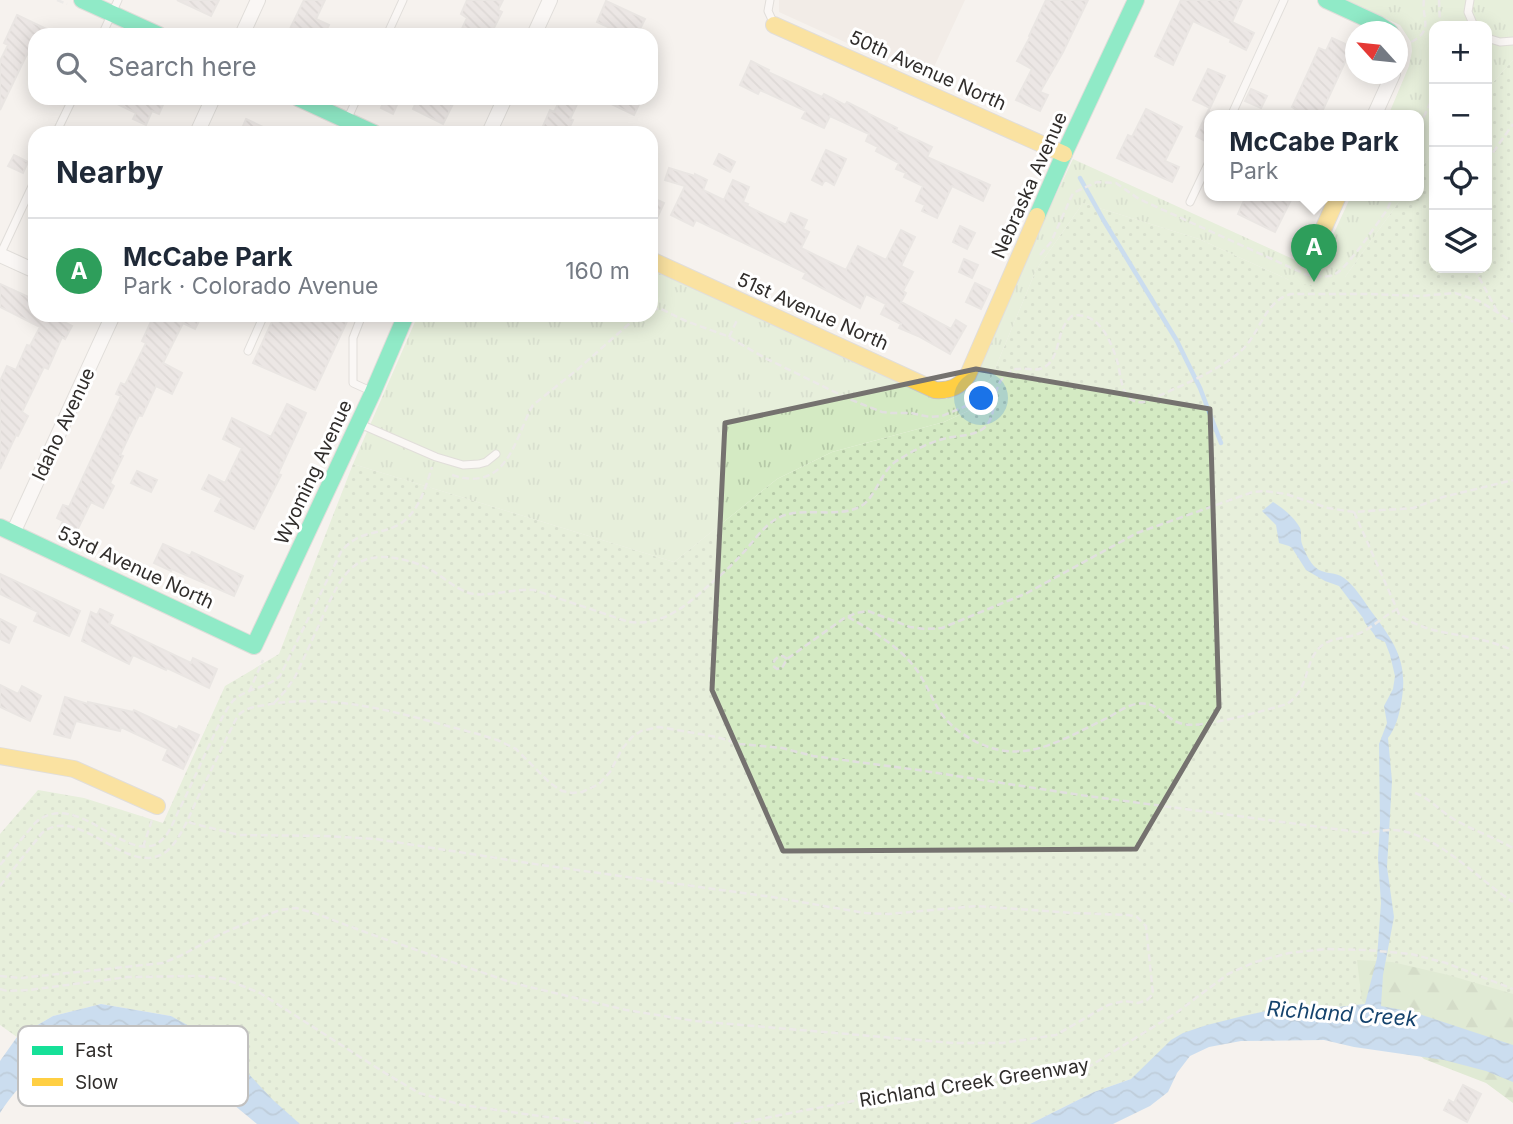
<!DOCTYPE html>
<html lang="en">
<head>
<meta charset="utf-8">
<style>
	body { margin:0; font-family:Inter,sans-serif; background:#f6f6f7; color:#1f2937 }
	.controls { position:absolute; right:21px; top:21px; display:grid; overflow:hidden; border-radius:14px; box-shadow:0 4px 18px #0003 }
	.controls button { width:63px; height:63px; display:grid; place-items:center; padding:0; border:0; border-bottom:2px solid #e0e1e3; background:#fff; color:#1f2937; font:35px sans-serif }
	.compass { position:absolute; left:1345px; top:21px; width:63px; height:63px; border-radius:50%; background:#fff; box-shadow:0 4px 18px #0003; rotate:297deg }
	.you { position:absolute; left:982px; top:399px; width:24px; height:24px; margin:-18px; border:5px solid #fff; border-radius:50%; background:#1a73e8; box-shadow:0 0 0 10px #1a73e833 }
	.badge { display:grid; place-items:center; width:46px; height:46px; border-radius:50%; background:#75726f; color:#fff; font-size:23px; font-weight:700 }
	.pin { position:absolute; translate:-50% -58px; filter:drop-shadow(0 2px 4px #0008) }
	.pin::after { content:''; position:absolute; top:37px; width:24px; height:21px; background:inherit; clip-path:polygon(0 0,100% 0,50% 100%) }
	.popup { position:absolute; left:1204px; top:110px; width:220px; height:91px; box-sizing:border-box; display:grid; place-content:center; border-radius:14px; background:#fff; filter:drop-shadow(0 2px 5px #0005); font-size:23px; white-space:nowrap; color:#747a83 }
	.popup b { font-size:26px; color:#1f2937 }
	.popup::after { content:''; position:absolute; left:50%; top:100%; margin-left:-14px; border:14px solid transparent; border-top-color:#fff }
	.list { margin:0; padding:0; list-style:none }
	h2 { display:flex; justify-content:space-between; align-items:center; height:91px; margin:0; padding:0 28px; font-size:30px }
	h2 small { font-size:23px; font-weight:400; color:#747a83 }
	.list li { display:grid; grid-template-columns:46px 1fr auto; gap:21px; align-items:center; box-sizing:border-box; height:105px; padding:0 28px; border-top:2px solid #e0e1e3 }
	.list b { display:block; font-size:26px; white-space:nowrap }
	.list p { margin:0; font-size:23px; white-space:nowrap; color:#747a83 }
	.list em { font-size:23px; font-style:normal; color:#747a83 }
	.icon { flex:none; width:38px; height:38px; fill:none; stroke:currentColor; stroke-width:2; stroke-linecap:round; stroke-linejoin:round }
	.map { position:relative; flex:none; width:1513px; height:1124px; overflow:hidden }
	.search { position:absolute; background:#fff; box-shadow:0 4px 18px #0003; left:28px; top:28px; width:630px; height:77px; display:flex; align-items:center; gap:18px; box-sizing:border-box; padding:0 24px; border-radius:21px; color:#747a83; font-size:26px }
	.panel { position:absolute; background:#fff; box-shadow:0 4px 18px #0003; left:28px; top:126px; width:630px; height:196px; border-radius:21px }
	.map>svg:first-child { display:block }
</style>
</head>
<body>
<div class="map">
<svg width="1513" height="1124" viewBox="0 0 1513 1124">
	<defs>
		<pattern id="grass-dots" width="8" height="8" patternUnits="userSpaceOnUse" patternTransform="scale(1.75)"><rect width="8" height="8" fill="#d4eac3"/><path d="M2 2h.1M6 6h.1" fill="none" stroke="#b6c9a8" stroke-width="1.8" stroke-linecap="round"/></pattern>
		<pattern id="forest-firs" width="22" height="20" patternUnits="userSpaceOnUse" patternTransform="scale(1.75)"><rect width="22" height="20" fill="#c6dfb3"/><path d="M5 1l3.5 6h-7zM16 11l3.5 6h-7z" fill="#aac09a"/></pattern>
		<pattern id="park-tufts" width="24" height="20" patternUnits="userSpaceOnUse" patternTransform="scale(1.75)"><rect width="24" height="20" fill="#d4eac3"/><path d="M3 7l-1-3M5 7V3M7 7l1-3M15 17l-1-3M17 17v-4M19 17l1-3" fill="none" stroke="#b6c9a8"/></pattern>
		<pattern id="water-waves" width="16" height="10" patternUnits="userSpaceOnUse" patternTransform="scale(1.75)"><rect width="16" height="10" fill="#98c4ef"/><path d="M0 5q4-4 8 0t8 0" fill="none" stroke="#7ca0c2"/></pattern>
		<pattern id="building-back-hatch" width="6" height="6" patternUnits="userSpaceOnUse" patternTransform="scale(1.75)"><rect width="6" height="6" fill="#e1d9d9"/><path d="M-1 5l2 2M0 0l6 6M5-1l2 2" fill="none" stroke="#c1bbba"/></pattern>
	</defs>
	<rect width="100%" height="100%" fill="#f6f2ee"/>
	<!-- built -->
	<path fill="#ede5dd" d="M 779,0 L 965,0 L 928,80 L 779,12 Z"/>
	<!-- grass -->
	<path fill="url(#grass-dots)" d="M 1513,60 L 1513,1045 L 1294,1005 L 1131,1079 L 1094,1092 L 1030,1124 L 300,1124 L 171,1016 L 101,1004 L 53,1016 L 17,1037 L 0,1025 L 0,834 L 38,790 L 84,798 L 163,823 L 225,686 L 279,654 L 353,464 L 674,562 L 777,479 L 832,452 L 944,422 L 970,410 L 992,376 L 1036,270 L 1083,203 L 1199,239 L 1289,280 L 1345,277 L 1403,196 L 1419,196 L 1419,173 L 1434,148 L 1434,268 L 1487,268 L 1487,89 Z"/>
	<!-- forest -->
	<path fill="url(#forest-firs)" d="M 1357,960 L 1392,962 L 1448,975 L 1513,994 L 1513,1103 L 1486,1083 L 1424,1059 L 1362,1001 Z"/>
	<!-- park -->
	<path fill="url(#park-tufts)" d="M 1346,0 L 1513,0 L 1513,60 L 1487,89 L 1487,26 L 1434,26 L 1434,148 L 1419,173 L 1419,116 L 1388,116 L 1409,66 L 1412,51 L 1411,42 L 1400,25 Z
		M 1073,159 L 1317,270 L 1351,196 L 1403,196 L 1345,277 L 1314,287 L 1289,280 L 1199,239 L 1083,203 L 1036,270 L 992,376 L 970,410 L 944,422 L 832,452 L 777,479 L 674,562 L 353,464 L 418,315 L 651,315 L 651,270 L 947,399 L 1029,252 Z"/>
	<!-- water -->
	<path fill="url(#water-waves)" d="M 1273,502 C 1283,508 1295,518 1300,528 C 1302,533 1300,539 1302,544 C 1304,550 1310,563 1315,567 C 1323,575 1335,571 1344,578 C 1355,586 1363,600 1371,611 C 1395,643 1409,662 1401,704 C 1399,716 1395,729 1388,738 L 1392,781 L 1387,867 L 1394,917 L 1383,975 L 1381,1006 L 1413,1012 L 1513,1045 L 1513,1082 L 1486,1071 L 1444,1060 L 1354,1047 L 1324,1040 L 1241,1041 L 1209,1047 L 1190,1056 L 1177,1073 L 1168,1092 L 1150,1106 L 1113,1124 L 1030,1124 L 1094,1092 L 1131,1079 L 1171,1040 L 1183,1033 L 1207,1025 L 1243,1016 L 1294,1005 L 1337,1007 L 1365,1004 L 1377,958 L 1381,903 L 1378,858 L 1380,823 L 1379,744 L 1387,723 L 1384,706 L 1393,689 L 1395,676 L 1390,655 L 1385,642 L 1376,638 C 1373,630 1365,626 1363,618 L 1339,586 L 1325,581 L 1306,570 L 1292,548 L 1289,546 L 1279,543 L 1276,525 L 1262,511 Z
		M 101,1004 L 171,1016 L 200,1032 L 228,1052 L 273,1100 L 300,1124 L 257,1124 C 246,1115 235,1106 224,1096 C 215,1086 207,1072 196,1064 C 160,1040 109,1029 68,1046 C 44,1057 14,1091 0,1113 L 0,1061 L 17,1037 L 53,1016 Z"/>
	<g fill="none" stroke-linecap="round" stroke-linejoin="round">
		<!-- stream -->
		<path stroke="#98c4ef" stroke-width="4.5" d="M 1080,178 L 1104,221 L 1177,341 L 1200,388 L 1221,443"/>
	</g>
	<!-- building -->
	<path fill="url(#building-back-hatch)" stroke="#dcd8d6" stroke-width="2" d="M 177,0 L 219,0 L 211,16 Z
		M 304,0 L 325,0 L 316,19 L 329,25 L 324,35 L 287,35 Z
		M 467,0 L 503,0 L 498,10 L 502,12 L 493,30 L 491,29 L 489,35 L 459,35 L 467,18 L 461,14 Z
		M 1046,0 L 1088,0 L 1063,52 L 1040,92 L 1048,95 L 1040,111 L 1016,100 L 1032,69 L 1017,61 L 1030,37 L 1029,36 Z
		M 1181,0 L 1242,0 L 1232,22 L 1254,33 L 1246,50 L 1230,42 L 1231,39 L 1193,21 L 1173,65 L 1155,56 Z
		M 606,1 L 645,19 L 637,35 L 625,35 L 597,22 Z
		M 17,15 L 59,35 L 35,35 L 35,57 L 27,54 L 0,110 L 0,61 L 8,45 L 4,43 Z
		M 1332,38 L 1352,47 L 1320,116 L 1296,116 L 1298,111 L 1292,107 L 1311,66 L 1319,48 L 1326,51 Z
		M 751,61 L 769,70 L 768,72 L 822,97 L 824,94 L 845,105 L 847,102 L 867,112 L 867,113 L 897,128 L 896,130 L 932,147 L 927,157 L 990,185 L 983,201 L 952,186 L 937,218 L 922,211 L 925,205 L 916,201 L 923,186 L 904,177 L 906,173 L 896,169 L 899,163 L 876,151 L 878,147 L 866,141 L 869,134 L 830,116 L 824,128 L 802,118 L 806,111 L 760,90 L 758,94 L 740,85 Z
		M 1208,69 L 1225,76 L 1210,108 L 1193,100 Z
		M 1251,89 L 1267,96 L 1261,108 L 1245,101 Z
		M 105,98 L 166,98 L 159,114 L 152,111 L 146,125 L 133,119 L 136,113 Z
		M 385,98 L 400,98 L 393,114 L 381,108 Z
		M 418,98 L 456,98 L 443,124 L 413,109 Z
		M 561,98 L 580,98 L 570,119 L 573,120 L 567,133 L 540,133 L 550,110 L 554,112 Z
		M 599,98 L 642,98 L 634,115 Z
		M 1146,109 L 1182,127 L 1165,161 L 1179,167 L 1172,182 L 1117,158 L 1128,135 L 1132,137 Z
		M 1209,109 L 1209,143 L 1196,136 Z
		M 246,119 L 276,133 L 240,133 Z
		M 826,150 L 846,159 L 834,185 L 825,180 L 822,185 L 812,180 Z
		M 719,154 L 735,162 L 730,172 L 714,164 Z
		M 14,155 L 28,162 L 23,173 L 8,166 Z
		M 669,168 L 695,176 L 695,174 L 707,180 L 703,190 L 724,200 L 733,180 L 749,187 L 743,202 L 748,204 L 747,206 L 786,225 L 791,213 L 807,220 L 803,229 L 809,232 L 801,248 L 846,270 L 858,246 L 886,260 L 901,230 L 915,237 L 901,266 L 913,272 L 903,291 L 906,293 L 901,302 L 951,329 L 956,320 L 966,326 L 950,354 L 918,336 L 899,328 L 901,324 L 881,314 L 886,304 L 866,294 L 860,308 L 803,278 L 806,273 L 696,220 L 693,226 L 671,215 L 685,186 L 665,180 Z
		M 1246,196 L 1293,196 L 1275,232 L 1238,214 Z
		M 651,197 L 664,203 L 651,231 Z
		M 960,226 L 975,233 L 967,249 L 953,242 Z
		M 964,259 L 978,265 L 972,278 L 959,272 Z
		M 975,283 L 990,290 L 981,309 L 966,302 Z
		M 0,284 L 35,300 L 35,315 L 63,315 L 60,320 L 72,326 L 65,339 L 62,337 L 48,369 L 44,367 L 22,412 L 28,416 L 18,436 L 16,435 L 0,469 L 0,381 L 7,366 L 16,370 L 27,345 L 30,346 L 40,327 L 0,307 Z
		M 154,315 L 202,315 L 195,329 L 183,323 L 163,363 L 182,373 L 172,394 L 156,386 L 142,416 L 139,415 L 120,455 L 123,456 L 110,483 L 114,486 L 103,508 L 91,502 L 72,541 L 57,534 L 63,521 L 57,518 L 63,505 L 69,507 L 121,396 L 116,394 L 121,383 L 125,385 L 146,343 L 142,341 Z
		M 275,315 L 350,315 L 315,390 L 253,363 Z
		M 287,404 L 306,413 L 278,474 L 281,475 L 254,529 L 215,511 L 222,498 L 202,489 L 209,475 L 225,483 L 242,448 L 223,439 L 232,418 L 271,437 Z
		M 137,471 L 157,480 L 151,492 L 131,483 Z
		M 163,544 L 190,556 L 192,552 L 243,576 L 234,596 L 172,569 L 171,571 L 154,563 Z
		M 0,574 L 80,611 L 69,636 L 34,621 L 38,612 L 0,594 Z
		M 100,609 L 113,615 L 109,624 L 191,663 L 193,658 L 217,669 L 209,688 L 167,668 L 166,670 L 133,655 L 129,664 L 82,641 L 91,612 L 97,615 Z
		M 0,619 L 16,627 L 9,643 L 0,639 Z
		M 0,685 L 18,694 L 22,686 L 41,696 L 30,721 L 0,707 Z
		M 65,697 L 88,704 L 88,702 L 133,712 L 134,710 L 177,730 L 179,726 L 199,735 L 183,769 L 163,760 L 168,749 L 121,727 L 120,731 L 76,721 L 70,738 L 54,734 Z
		M 1463,1085 L 1481,1094 L 1467,1122 L 1444,1110 L 1449,1100 L 1454,1103 Z"/>
	<g fill="none" stroke-linecap="round" stroke-linejoin="round">
		<defs>
			<path id="lane" d="M 770,0 L 768,11 L 774,24
				M 1470,0 L 1468,12 L 1474,26
				M 102,35 L 118,0
				M 387,35 L 403,0
				M 1487,38 L 1500,42 L 1513,41
				M 1231,116 L 1284,0
				M 56,133 L 73,98
				M 349,133 L 347,120 L 357,98
				M 1190,202 L 1209,162
				M 0,255 L 35,180
				M 362,315 L 353,338 L 353,383 L 373,392
				M 248,351 L 264,315
				M 360,424 L 436,457 L 463,465 L 479,464 L 486,462 L 496,454"/>
			<path id="street" d="M 242,35 L 258,0
				M 534,35 L 550,0
				M 1398,45 L 1398,58
				M 1374,116 L 1393,74
				M 197,133 L 213,98
				M 489,133 L 505,98
				M 0,255 L 35,271
				M 13,533 L 113,315"/>
			<path id="fast" d="M 82,0 L 159,35
				M 1326,0 L 1378,24 L 1390,32
				M 298,98 L 374,133
				M 1037,216 L 1064,154 L 1136,0
				M 0,527 L 254,646 L 373,392 L 406,315"/>
			<path id="slow" d="M 774,25 L 1064,154
				M 1314,250 L 1338,196
				M 651,260 L 935,390 C 950,391 960,387 968,375 L 1037,216
				M 0,756 L 74,769 L 157,806"/>
		</defs>
		<!-- lane casing -->
		<use href="#lane" stroke="#c8c5c1" stroke-width="9"/>
		<!-- street casing -->
		<use href="#street" stroke="#c8c5c1" stroke-width="16"/>
		<!-- fast casing -->
		<use href="#fast" stroke="#c8c5c1" stroke-width="18"/>
		<!-- slow casing -->
		<use href="#slow" stroke="#c8c5c1" stroke-width="18"/>
		<!-- path -->
		<path stroke="#e1dfdf" stroke-width="2.5" stroke-dasharray="7 3.5" stroke-linecap="butt" d="M 57,0 L 67,4
			M 1439,0 L 1440,26
			M 1411,42 C 1435,30 1421,18 1424,0
			M 273,98 L 283,102
			M 1419,127 L 1434,95
			M 1487,161 L 1513,124
			M 1040,255 L 1051,242 L 1073,193 L 1097,182 L 1116,183 L 1139,199 L 1305,274 C 1314,276 1324,278 1333,275 C 1346,271 1377,223 1387,210 L 1390,203 L 1390,196
			M 1474,268 L 1497,311
			M 651,309 L 661,309 L 686,321 L 727,336 L 765,358 L 849,399 L 882,412 L 891,413 L 911,413 L 930,417 L 942,416 L 966,406 L 975,398 L 981,389
			M 729,337 L 738,318
			M 452,475 C 504,492 513,447 530,410 L 533,405 L 578,369 L 639,315
			M 1354,512 L 1399,614 C 1423,633 1457,633 1486,641 C 1495,643 1504,647 1513,650
			M 848,617 C 873,631 902,648 918,672 C 934,696 935,714 960,732 C 1014,770 1052,745 1103,720 C 1114,715 1125,706 1136,704 C 1160,700 1164,720 1183,724 C 1201,729 1266,710 1287,704 C 1310,688 1303,666 1319,648 C 1329,637 1347,639 1360,633 C 1373,627 1384,616 1397,609
			M 787,659 L 783,656 C 778,656 773,659 773,666 L 777,669 L 782,668 L 787,659 L 843,619 L 856,613 L 868,611 L 910,627 L 925,629 L 942,628 L 1027,593 L 1137,533 L 1253,492 L 1265,491 L 1286,494 L 1328,508 L 1354,512 L 1413,508 L 1443,497 L 1513,480
			M 249,692 L 263,660
			M 274,703 L 286,690 L 295,677 C 304,658 313,638 322,618 C 344,568 358,544 418,564 C 437,570 451,587 469,593 C 486,598 514,588 534,590 L 629,622 C 662,626 685,607 708,586 C 720,576 732,565 743,553 C 753,542 763,527 776,519 C 799,505 836,519 859,507 C 875,500 880,473 895,462 C 909,453 927,443 943,439 C 956,435 973,437 984,428 C 998,416 991,393 1002,379 C 1017,359 1033,376 1046,366 C 1061,356 1056,328 1072,316 C 1099,310 1112,343 1118,364 C 1120,373 1121,384 1125,392 C 1130,402 1139,404 1148,401 C 1177,387 1217,372 1241,351 C 1260,334 1264,301 1291,294 L 1370,294 L 1420,296 L 1455,293 L 1479,301 L 1513,322
			M 1415,793 C 1431,799 1442,813 1457,821 C 1475,831 1495,838 1513,848
			M 143,847 L 152,820
			M 0,865 L 35,823 C 78,785 130,872 163,839 C 171,831 175,817 181,806 C 195,777 208,747 222,718 C 226,712 229,704 235,699 C 248,688 267,688 280,676 L 341,552 C 360,527 384,537 404,521 C 420,508 426,486 432,467
			M 0,886 L 42,833 C 80,802 128,881 167,851 C 181,839 191,812 199,795 C 212,769 224,743 237,717 C 246,706 257,707 271,704 C 344,693 407,716 478,734 L 497,740 L 516,749 L 550,783 L 562,791 L 572,793 L 582,792 L 599,784 L 610,772 L 622,749 L 632,737 L 641,731 L 659,727 L 717,737 L 740,744 L 782,748 L 813,756 L 918,770 L 1080,795 L 1365,833 C 1374,832 1383,830 1392,830 C 1436,831 1478,880 1513,902
			M 0,976 L 20,978 L 163,963 L 180,956 L 221,934 L 256,919 L 280,910 L 296,908 L 314,913 L 373,935 L 513,983 L 626,1010 L 695,1021 L 953,1043 L 1003,1043 L 1056,1035 L 1108,1005 L 1124,1001 L 1138,1003 L 1147,1000 L 1153,994 L 1146,926 L 1137,917 L 1128,915 L 1074,913 L 977,906 L 888,914 L 865,913 L 772,897 L 541,865 L 376,839 L 325,836 L 239,835 L 191,823 L 187,820
			M 0,989 L 7,991 L 29,990 L 128,977 L 199,976 L 225,979 L 260,993 L 385,1073 L 419,1093 L 462,1105 L 596,1124
			M 734,1124 L 869,1098 L 1090,1066 L 1176,1013 L 1228,974 L 1255,962 L 1289,953 L 1326,949 L 1367,950 L 1411,954 L 1446,963 L 1513,989"/>
		<!-- lane -->
		<use href="#lane" stroke="#fefdfc" stroke-width="7"/>
		<!-- street -->
		<use href="#street" stroke="#fefdfc" stroke-width="14"/>
		<!-- fast -->
		<use href="#fast" stroke="#16e098" stroke-width="16"/>
		<!-- slow -->
		<use href="#slow" stroke="#ffcf43" stroke-width="16"/>
	</g>
	<!-- marked area -->
	<path d="M0 0H1513V1124H0ZM 976,369 L 1210,409 L 1219,707 L 1136,849 L 783,851 L 712,690 L 725,423 Z" fill="#f6f2ee" fill-opacity=".55" fill-rule="evenodd"/>
	<path fill="none" stroke="#75726f" stroke-width="5" stroke-linejoin="round" d="M 976,369 L 1210,409 L 1219,707 L 1136,849 L 783,851 L 712,690 L 725,423 Z"/>
	<g text-anchor="middle" stroke-width="6" stroke-linejoin="round" paint-order="stroke">
		<!-- street labels -->
		<g font-size="19" fill="#302d2b" stroke="#fff">
			<text transform="translate(928 70) rotate(24)" y="7">50th Avenue North</text>
			<text transform="translate(1029 185) rotate(-66)" y="7">Nebraska Avenue</text>
			<text transform="translate(813 311) rotate(24)" y="7">51st Avenue North</text>
			<text transform="translate(63 424) rotate(-65)" y="7">Idaho Avenue</text>
			<text transform="translate(313 472) rotate(-65)" y="7">Wyoming Avenue</text>
			<text transform="translate(136 567) rotate(25)" y="7">53rd Avenue North</text>
			<text transform="translate(974 1082) rotate(-9)" y="7">Richland Creek Greenway</text>
		</g>
		<!-- water labels -->
		<g font-size="21" font-style="italic" fill="#15436d" stroke="#fff">
			<text transform="translate(1342 1014) rotate(4)" y="7">Richland Creek</text>
		</g>
	</g>
	<!-- legend -->
	<rect x="18" y="1026" width="230" height="80" rx="10" fill="#fff" stroke="#c1c0bf" stroke-width="2"/>
	<rect x="32" y="1046" width="31" height="9" fill="#16e098"/>
	<rect x="32" y="1078" width="31" height="8" fill="#ffcf43"/>
	<g font-size="19" fill="#302d2b">
		<text x="75" y="1057">Fast</text>
		<text x="75" y="1089">Slow</text>
	</g>
</svg>
<div class="controls">
<button>+</button>
<button>−</button>
<button><svg class="icon" aria-label="locate" viewBox="0 0 24 24"><circle cx="12" cy="12" r="6"/><path d="M12 2v4M12 18v4M2 12h4M18 12h4"/></svg></button>
<button><svg class="icon" aria-label="layers" viewBox="0 0 24 24"><path d="M12 4l9 5-9 5-9-5zM3 14l9 5 9-5"/></svg></button>
</div>
<svg class="compass" viewBox="-18 -18 36 36"><path d="M0-13l5 13h-10z" fill="#e53935"/><path d="M0 13l5-13h-10z" fill="#747a83"/></svg>
<div class="you"></div>
<div class="pin badge" style="left:1314px;top:282px;background:#2e9e5b">A</div>
<div class="popup"><b>McCabe Park</b>Park</div>
<div class="search"><svg class="icon" aria-label="search" viewBox="0 0 24 24"><circle cx="10" cy="10" r="6"/><path d="M15 15l6 6"/></svg>Search here</div>
<section class="panel">
<h2>Nearby<small></small></h2>
<ul class="list">
<li><span class="badge" style="background:#2e9e5b">A</span><div><b>McCabe Park</b><p>Park · Colorado Avenue</p></div><em>160 m</em></li>
</ul>
</section>
</div>
</body>
</html>
